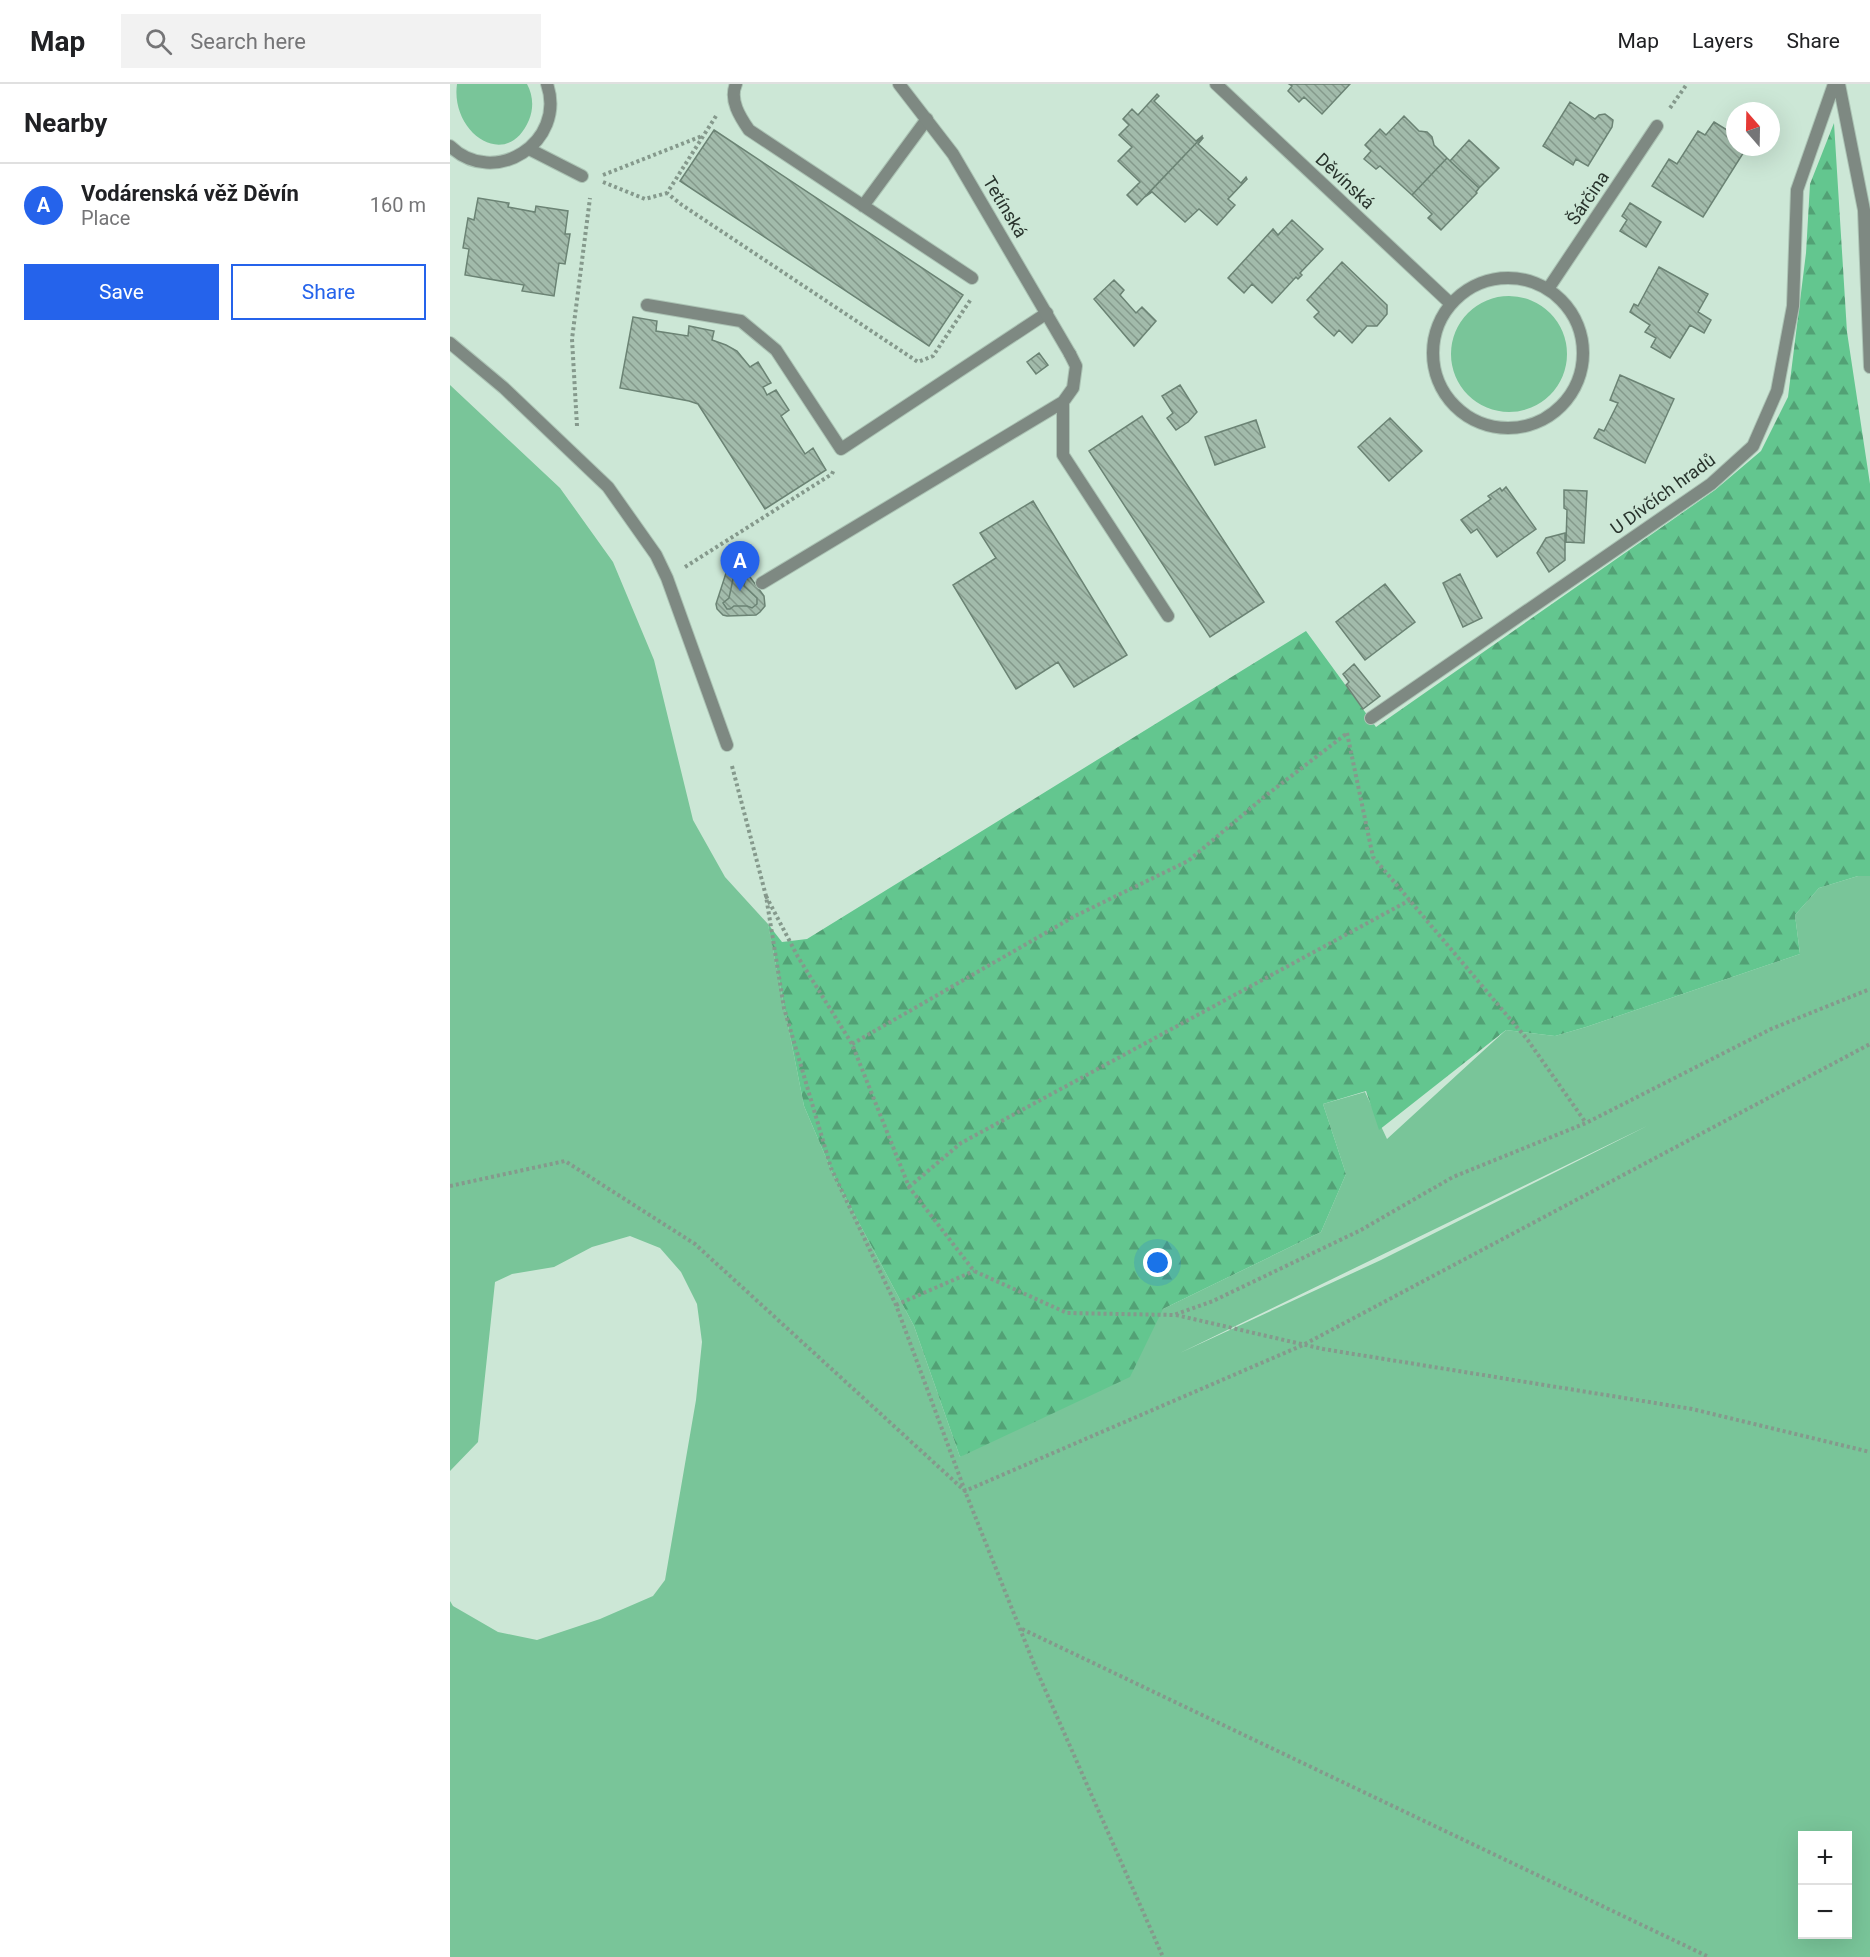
<!DOCTYPE html>
<html lang="en">
<head>
<meta charset="utf-8">
<style>
	body { margin:0; font-family:Roboto,sans-serif; background:#f2f2f2; color:#202124 }
	.controls { position:absolute; right:18px; bottom:18px; display:grid; overflow:hidden; border-radius:0px; box-shadow:0 6px 24px #0002 }
	.controls button { width:54px; height:54px; display:grid; place-items:center; padding:0; border:0; border-bottom:2px solid #e0e0e0; background:#fff; color:#202124; font:30px sans-serif }
	.compass { position:absolute; left:1276px; top:18px; width:54px; height:54px; border-radius:50%; background:#fff; box-shadow:0 6px 24px #0002; rotate:340deg }
	.you { position:absolute; left:708px; top:1179px; width:21px; height:21px; margin:-15px; border:4px solid #fff; border-radius:50%; background:#1a73e8; box-shadow:0 0 0 9px #1a73e833 }
	.badge { display:grid; place-items:center; width:39px; height:39px; border-radius:50%; background:#2563eb; color:#fff; font-size:20px; font-weight:700 }
	.pin { position:absolute; translate:-50% -50px; filter:drop-shadow(0 2px 3px #0008) }
	.pin::after { content:''; position:absolute; top:32px; width:21px; height:18px; background:inherit; clip-path:polygon(0 0,100% 0,50% 100%) }
	.list { margin:0; padding:0; list-style:none }
	h2 { display:flex; justify-content:space-between; align-items:center; height:78px; margin:0; padding:0 24px; font-size:26px }
	h2 small { font-size:20px; font-weight:400; color:#757577 }
	.list li { display:grid; grid-template-columns:39px 1fr auto; gap:18px; align-items:center; box-sizing:border-box; height:84px; padding:0 24px; border-top:2px solid #e0e0e0 }
	.list b { display:block; font-size:22px; white-space:nowrap }
	.list p { margin:0; font-size:20px; white-space:nowrap; color:#757577 }
	.list em { font-size:20px; font-style:normal; color:#757577 }
	.actions { display:flex; gap:12px; padding:18px 24px }
	.actions a { flex:1; padding:14px 0; border:2px solid #2563eb; border-radius:0px; text-align:center; font-size:21px; color:#2563eb }
	.actions .main { background:#2563eb; color:#fff }
	.icon { flex:none; width:33px; height:33px; fill:none; stroke:currentColor; stroke-width:2; stroke-linecap:round; stroke-linejoin:round }
	.map { position:relative; flex:none; width:1420px; height:1873px; overflow:hidden }
	header { display:flex; align-items:center; gap:36px; box-sizing:border-box; height:84px; padding:0 30px; background:#fff; border-bottom:2px solid #e0e0e0 }
	header strong { font-size:28px }
	nav { display:flex; gap:33px; margin-inline-start:auto; font-size:21px }
	.search { width:420px; height:54px; background:#f2f2f2; display:flex; align-items:center; gap:15px; box-sizing:border-box; padding:0 21px; border-radius:0px; color:#757577; font-size:22px }
	main { display:flex }
	aside { flex:1; background:#fff }
	.map>svg:first-child { display:block }
</style>
</head>
<body>
<header>
<strong>Map</strong>
<div class="search"><svg class="icon" aria-label="search" viewBox="0 0 24 24"><circle cx="10" cy="10" r="6"/><path d="M15 15l6 6"/></svg>Search here</div>
<nav><a>Map</a><a>Layers</a><a>Share</a></nav>
</header>
<main>
<aside>
<h2>Nearby<small></small></h2>
<ul class="list">
<li><span class="badge">A</span><div><b>Vodárenská věž Děvín</b><p>Place</p></div><em>160 m</em></li>
</ul>
<div class="actions"><a class="main">Save</a><a>Share</a></div>
</aside>
<div class="map">
<svg width="1420" height="1873" viewBox="0 0 1420 1873">
	<defs>
		<pattern id="forest-firs" width="22" height="20" patternUnits="userSpaceOnUse" patternTransform="scale(1.5)"><rect width="22" height="20" fill="#63c68f"/><path d="M5 1l3.5 6h-7zM16 11l3.5 6h-7z" fill="#52a175"/></pattern>
		<pattern id="building-back-hatch" width="6" height="6" patternUnits="userSpaceOnUse" patternTransform="scale(1.5)"><rect width="6" height="6" fill="#a2bbab"/><path d="M-1 5l2 2M0 0l6 6M5-1l2 2" fill="none" stroke="#84998b"/></pattern>
	</defs>
	<rect width="100%" height="100%" fill="#cce7d6"/>
	<!-- green -->
	<path fill="#79c599" fill-rule="evenodd" d="M 7,0 L 77,0 C 83,11 84,24 79,36 C 57,88 0,49 7,0 Z
		M1001 270a58 58 0 1 1 116 0a58 58 0 1 1-116 0Z
		M 0,301 L 110,404 L 163,478 L 204,576 L 243,736 L 275,793 L 318,840 L 354,1022 L 383,1090 L 464,1242 L 510,1373 L 713,1225 L 871,1148 L 896,1090 L 873,1020 L 915,1008 L 937,1055 L 1056,946 L 1105,952 L 1136,943 L 1350,870 L 1345,831 L 1369,804 L 1408,792 L 1420,792 L 1420,1873 L 0,1873 L 0,1517 L 3,1522 L 48,1548 L 87,1556 L 150,1535 L 203,1512 L 215,1496 L 246,1316 L 252,1258 L 247,1220 L 231,1188 L 210,1164 L 180,1152 L 142,1163 L 104,1183 L 62,1190 L 45,1198 L 28,1358 L 0,1387 ZM 1197,1042 L 931,1176 L 730,1269 ZM 1352,1752 L 1398,1752 L 1398,1850 L 1352,1850 Z"/>
	<!-- forest -->
	<path fill="url(#forest-firs)" d="M 1384,39 L 1397,248 L 1420,400 L 1420,792 L 1408,792 L 1369,804 L 1345,831 L 1350,870 L 1136,943 L 1105,952 L 1056,946 L 929,1046 L 916,1007 L 873,1020 L 896,1090 L 871,1148 L 713,1225 L 680,1293 L 510,1373 L 464,1242 L 383,1090 L 354,1022 L 318,840 L 332,858 L 357,855 L 856,547 L 926,643 L 1265,406 L 1311,367 L 1338,313 L 1356,169 L 1360,100 Z"/>
	<!-- building -->
	<path fill="url(#building-back-hatch)" stroke="#6b8374" stroke-width="1.5" fill-rule="evenodd" d="M 839,0 L 900,0 L 872,30 L 854,13 L 849,18 L 838,7 L 842,2 Z
		M 707,10 L 709,12 L 704,17 L 746,57 L 752,52 L 752,53 L 687,121 L 677,111 L 690,98 L 668,77 L 682,63 L 669,51 L 679,41 L 673,35 L 682,25 L 688,31 Z
		M 1120,18 L 1145,35 L 1149,31 L 1155,30 L 1163,36 L 1162,43 L 1138,82 L 1126,75 L 1123,81 L 1093,62 Z
		M 954,32 L 969,47 L 977,48 L 982,53 L 984,61 L 997,74 L 962,111 L 930,82 L 926,85 L 914,75 L 921,67 L 915,61 L 930,45 L 936,51 Z
		M 1264,38 L 1285,51 L 1285,63 L 1297,63 L 1253,133 L 1202,102 L 1219,75 L 1227,80 L 1248,47 L 1255,51 Z
		M 264,46 L 513,211 L 479,262 L 230,97 Z
		M 752,53 L 753,54 L 748,60 L 791,99 L 796,93 L 797,95 L 778,115 L 785,121 L 767,141 L 749,125 L 735,138 L 702,108 L 695,113 Z
		M 1019,56 L 1049,84 L 1029,104 L 1000,77 Z
		M 997,74 L 1029,104 L 1026,108 L 1027,109 L 991,146 L 978,134 L 982,130 L 962,111 Z
		M 28,114 L 59,119 L 58,123 L 85,128 L 86,122 L 118,127 L 115,150 L 120,150 L 115,180 L 109,179 L 104,212 L 72,207 L 74,201 L 15,191 L 19,165 L 13,164 L 18,134 L 24,136 Z
		M 1180,119 L 1211,138 L 1196,163 L 1170,147 L 1177,136 L 1172,132 Z
		M 842,136 L 873,165 L 850,189 L 852,191 L 848,195 L 846,193 L 822,219 L 802,200 L 794,209 L 778,194 L 823,145 L 828,151 Z
		M 892,178 L 937,221 L 937,230 L 927,242 L 917,242 L 902,259 L 889,246 L 884,252 L 870,239 L 864,233 L 869,228 L 857,216 Z
		M 1209,183 L 1258,210 L 1248,228 L 1261,236 L 1254,249 L 1240,241 L 1220,274 L 1201,263 L 1206,254 L 1195,248 L 1200,241 L 1180,228 L 1184,220 L 1188,222 Z
		M 664,196 L 674,206 L 670,211 L 686,229 L 692,223 L 706,237 L 684,262 L 644,215 Z
		M 183,233 L 207,237 L 206,247 L 238,252 L 239,242 L 264,247 L 262,256 L 276,261 L 287,267 L 300,283 L 308,278 L 321,299 L 313,303 L 317,311 L 326,306 L 339,326 L 331,332 L 355,370 L 363,364 L 376,386 L 315,425 L 248,320 L 239,317 L 170,304 Z
		M 589,269 L 598,281 L 586,290 L 577,278 Z
		M 1170,291 L 1224,315 L 1195,379 L 1144,354 L 1149,345 L 1154,347 L 1168,319 L 1160,316 Z
		M 730,301 L 747,328 L 738,338 L 726,346 L 717,334 L 723,329 L 712,312 Z
		M 692,332 L 814,518 L 760,553 L 639,367 Z
		M 940,334 L 972,367 L 939,397 L 908,363 Z
		M 806,336 L 815,363 L 765,381 L 755,353 Z
		M 1056,403 L 1086,445 L 1047,473 L 1027,445 L 1021,449 L 1011,436 L 1041,415 L 1038,412 L 1050,404 L 1052,407 Z
		M 1114,406 L 1137,407 L 1134,459 L 1116,458 L 1117,426 L 1114,424 Z
		M 583,417 L 677,571 L 624,603 L 608,578 L 566,605 L 503,501 L 546,474 L 530,449 Z
		M 1115,449 L 1115,476 L 1099,488 L 1087,469 L 1096,454 Z
		M 285,482 L 294,485 L 314,512 L 315,522 L 310,528 L 306,531 L 277,532 L 273,531 L 267,525 L 266,520 L 276,489 L 280,484 ZM 288,493 L 292,493 L 295,497 L 294,502 L 307,514 L 307,520 L 302,524 L 297,522 L 284,522 L 280,525 L 277,525 L 273,519 L 279,514 L 283,495 Z
		M 1010,490 L 1032,534 L 1013,543 L 993,499 Z
		M 288,493 L 292,493 L 295,497 L 294,502 L 307,514 L 307,520 L 302,524 L 297,522 L 284,522 L 280,525 L 277,525 L 273,519 L 279,514 L 283,495 Z
		M 935,500 L 965,538 L 915,576 L 886,538 Z
		M 904,580 L 930,612 L 913,625 L 896,601 L 899,598 L 893,590 Z"/>
	<g fill="none" stroke-linecap="round" stroke-linejoin="round">
		<defs>
			<path id="lane" d="M 286,0 C 279,16 290,33 299,46 L 522,194
				M 413,122 L 477,35
				M 197,221 L 291,237 L 326,266 L 391,365 L 597,229
				M 0,259 L 54,304 L 158,403 L 206,471 L 217,494 L 277,661
				M 620,270 L 626,282 L 623,304 L 613,318 L 613,371 L 718,532
				M 312,499 L 613,318"/>
			<path id="street" d="M 449,0 L 503,70 L 620,270
				M 766,0 L 1001,220
				M 1389,0 L 1414,126 L 1420,283
				M 0,62 C 44,105 117,58 97,0
				M 79,65 L 132,92
				M983 269a75 75 0 1 1 150 0a75 75 0 1 1-150 0Z
				M 1098,205 L 1207,42
				M 921,634 L 1261,400 L 1303,362 L 1327,307 L 1343,222 L 1347,106 L 1384,0"/>
		</defs>
		<!-- lane casing -->
		<use href="#lane" stroke="#abc3b4" stroke-width="14"/>
		<!-- street casing -->
		<use href="#street" stroke="#abc3b4" stroke-width="14"/>
		<!-- path -->
		<path stroke="#85998c" stroke-width="4" stroke-dasharray="3 3" stroke-linecap="butt" d="M 1220,24 L 1237,0
			M 266,32 L 217,109 L 232,121 L 468,278 L 483,272 L 521,215
			M 153,91 L 252,52
			M 153,98 L 195,115 L 217,109
			M 127,342 L 122,255 L 140,114
			M 235,483 L 382,390 L 384,385
			M 897,649 L 923,773 L 1077,955 L 1136,1039
			M 282,682 L 316,812 L 334,924 L 381,1084 L 446,1221 L 515,1407 L 586,1585 L 713,1873
			M 316,812 L 348,873 L 402,960 L 459,1103 L 524,1187 L 617,1229 L 724,1231 L 763,1217 L 911,1146 L 1003,1093 L 1136,1039 L 1321,945 L 1420,905
			M 402,960 L 625,832 L 738,777 L 814,713 L 896,650
			M 0,1102 L 115,1077 L 245,1160 L 515,1407 L 853,1261 L 1420,960
			M 459,1103 L 511,1059 L 960,816
			M 446,1221 L 524,1187
			M 726,1231 L 873,1265 L 1242,1325 L 1420,1368
			M 572,1545 L 1259,1873"/>
		<!-- lane -->
		<use href="#lane" stroke="#7e8982" stroke-width="12"/>
		<!-- street -->
		<use href="#street" stroke="#7e8982" stroke-width="12"/>
	</g>
	<g text-anchor="middle" stroke-width="4.5" stroke-linejoin="round" paint-order="stroke">
		<!-- street labels -->
		<g font-size="18" fill="#28332c" stroke="#cce7d6">
			<text transform="translate(895 97) rotate(43)" y="6">Děvínská</text>
			<text transform="translate(1138 114) rotate(-56)" y="6">Šárčina</text>
			<text transform="translate(555 123) rotate(59)" y="6">Tetínská</text>
			<text transform="translate(1213 410) rotate(-36)" y="6">U Dívčích hradů</text>
		</g>
	</g>
</svg>
<div class="controls">
<button>+</button>
<button>−</button>
</div>
<svg class="compass" viewBox="-18 -18 36 36"><path d="M0-13l5 13h-10z" fill="#e53935"/><path d="M0 13l5-13h-10z" fill="#757577"/></svg>
<div class="you"></div>
<div class="pin badge" style="left:290px;top:507px">A</div>
</div>
</main>
</body>
</html>
